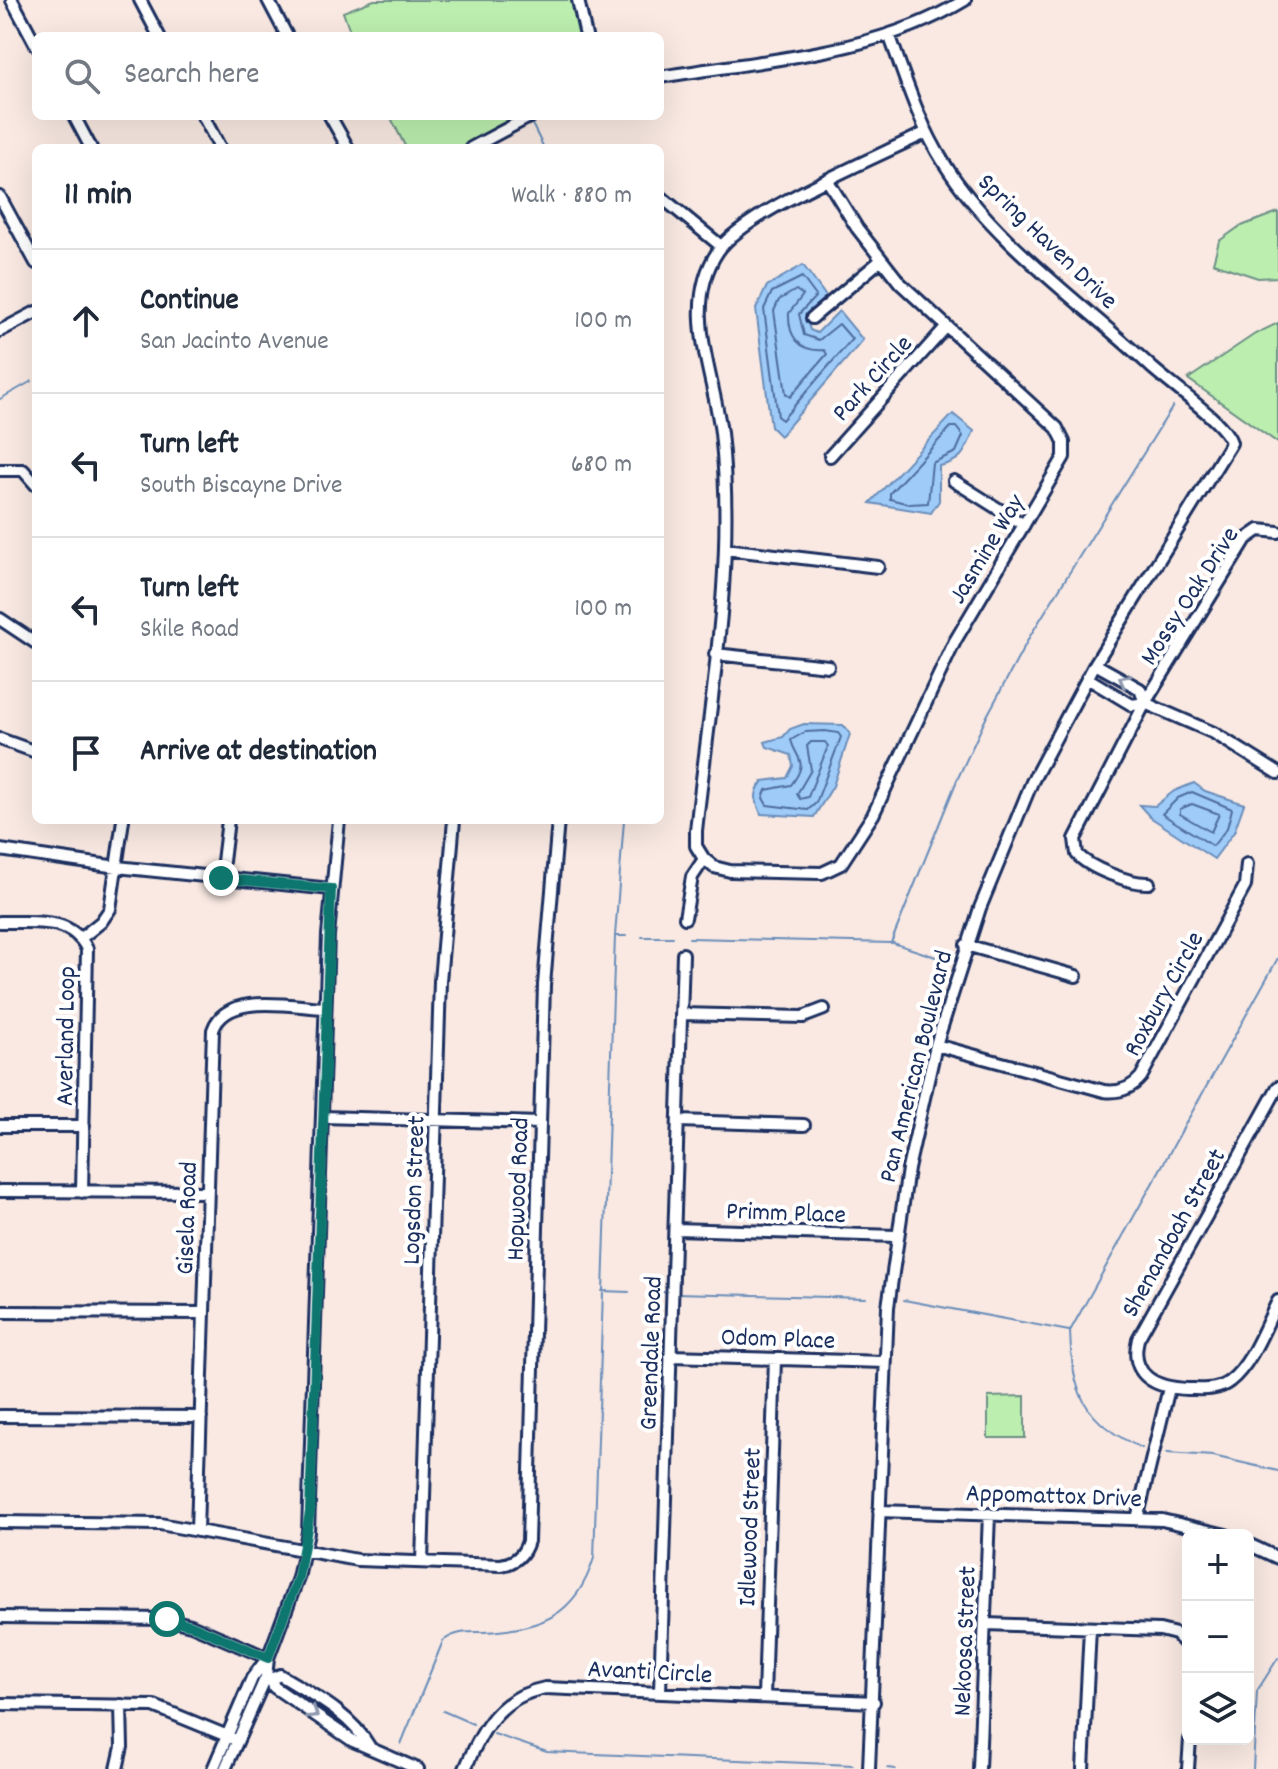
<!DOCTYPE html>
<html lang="en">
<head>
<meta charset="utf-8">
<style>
	body { margin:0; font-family:Dekko,sans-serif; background:#f2f2f3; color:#1f2937 }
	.controls { position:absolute; right:24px; bottom:24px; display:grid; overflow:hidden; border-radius:12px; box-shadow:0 8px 32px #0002 }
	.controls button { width:72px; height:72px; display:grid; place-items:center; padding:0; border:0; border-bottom:2px solid #e0e1e3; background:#fff; color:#1f2937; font:40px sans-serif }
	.stop { position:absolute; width:24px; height:24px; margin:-18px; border:6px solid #0f766e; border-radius:50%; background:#fff }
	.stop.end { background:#0f766e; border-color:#fff; box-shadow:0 2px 8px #0008 }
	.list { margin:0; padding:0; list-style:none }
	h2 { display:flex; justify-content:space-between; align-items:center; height:104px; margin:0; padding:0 32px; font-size:34px }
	h2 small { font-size:26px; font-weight:400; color:#747a83 }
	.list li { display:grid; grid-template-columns:52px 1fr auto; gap:24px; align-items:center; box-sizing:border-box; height:144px; padding:0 32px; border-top:2px solid #e0e1e3 }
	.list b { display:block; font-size:30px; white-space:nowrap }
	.list p { margin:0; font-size:26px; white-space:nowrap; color:#747a83 }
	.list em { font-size:26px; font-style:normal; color:#747a83 }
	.icon { flex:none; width:44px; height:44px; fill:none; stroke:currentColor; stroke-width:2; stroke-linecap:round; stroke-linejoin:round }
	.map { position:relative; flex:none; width:1278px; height:1769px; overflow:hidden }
	.search { position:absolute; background:#fff; box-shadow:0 8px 32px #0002; left:32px; top:32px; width:632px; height:88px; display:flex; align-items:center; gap:20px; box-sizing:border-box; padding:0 28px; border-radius:12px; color:#747a83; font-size:30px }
	.panel { position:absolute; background:#fff; box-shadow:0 8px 32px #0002; left:32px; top:144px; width:632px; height:680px; border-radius:12px }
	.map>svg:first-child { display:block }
</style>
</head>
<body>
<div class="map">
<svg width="1278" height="1769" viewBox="0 0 1278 1769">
	<rect width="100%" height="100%" fill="#f9e9e2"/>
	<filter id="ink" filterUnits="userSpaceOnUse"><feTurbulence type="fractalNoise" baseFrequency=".0125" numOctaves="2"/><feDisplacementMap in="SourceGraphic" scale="16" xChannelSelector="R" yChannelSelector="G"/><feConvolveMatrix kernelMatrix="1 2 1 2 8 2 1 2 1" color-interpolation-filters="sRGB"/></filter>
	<g filter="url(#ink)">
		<!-- green -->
		<path fill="#bcefaf" stroke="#6c8f86" stroke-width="2" d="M 374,0 L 574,0 L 582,36 L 352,36 L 343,12 Z
			M 390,116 L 522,116 L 462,148 L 406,148 Z
			M 1278,212 L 1278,277 L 1258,278 L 1213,263 L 1219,241 L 1239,227 Z
			M 1278,323 L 1278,443 L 1188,379 L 1255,334 Z
			M 1025,1396 L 1025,1438 L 988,1438 L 988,1397 Z"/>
		<!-- water -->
		<path fill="#9ecbf8" stroke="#6a8dba" stroke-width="2" d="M 803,265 L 828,299 L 806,317 L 810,330 L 817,333 L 839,311 L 863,340 L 780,436 L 771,427 L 756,309 L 767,286 Z
			M 953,414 L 974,431 C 965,452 962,462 939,466 L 939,501 L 931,513 L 870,503 Z
			M 804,724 L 843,725 L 850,734 L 833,786 L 814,817 L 761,814 C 755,800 753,793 763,781 L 787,778 L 793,766 L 791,755 L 767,747 L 765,742 L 783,737 L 790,729 Z
			M 1194,783 L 1205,791 L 1244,804 L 1234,832 L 1214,859 L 1150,817 L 1139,805 L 1155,806 L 1174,791 Z"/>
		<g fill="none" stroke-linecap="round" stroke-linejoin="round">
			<!-- shore -->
			<path stroke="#4f6d9c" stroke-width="2" d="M 802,277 L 816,296 L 799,314 L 804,335 L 819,340 L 839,324 L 852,339 L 782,420 L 778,417 L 764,309 L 772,292 Z
				M 796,290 L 803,295 L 789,313 C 788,336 799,352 824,350 L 827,354 L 790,397 L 786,394 L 774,311 L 779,300 Z
				M 951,427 L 956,427 L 963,436 L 956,452 L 932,463 L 928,503 L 909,504 L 890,499 L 890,493 Z
				M 825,731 L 838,733 L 841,737 L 816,803 L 808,810 L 767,805 L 763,798 L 766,790 L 791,785 C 810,760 796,760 791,740 L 805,732 Z
				M 811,742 L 825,742 L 828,746 L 808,797 L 800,799 L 797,794 L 811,770 L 807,746 Z
				M 1192,792 L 1232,809 L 1227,828 L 1213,846 L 1162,814 L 1178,798 Z
				M 1192,804 L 1219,814 L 1211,832 L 1180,814 L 1180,809 Z"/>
			<!-- stream -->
			<path stroke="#6a8dba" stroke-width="2" d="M 532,124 L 544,148
				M 0,399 L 32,381
				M 615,936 L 626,936
				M 642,937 L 673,937
				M 689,938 L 891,943 L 957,780 L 987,716 L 1030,636 L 1173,406
				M 893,943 L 945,960
				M 602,1291 L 629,1292
				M 658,1292 L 669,1292
				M 675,1293 L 866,1298
				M 904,1300 L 1069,1331
				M 1142,1448 C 1084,1423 1072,1393 1070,1331 L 1278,958
				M 1167,1453 L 1213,1456 L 1278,1471
				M 443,1711 L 473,1724
				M 494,1734 L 547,1752 L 853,1765
				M 401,1744 L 443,1641 C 456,1631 468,1632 484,1632 C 541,1629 576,1616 594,1558 L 615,936 L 624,820
				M 887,1768 L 895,1769
				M 1253,1769 L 1257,1691 L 1278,1658"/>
			<defs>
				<path id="minor" d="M 12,0 L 36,45
					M 140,0 L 159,36
					M 268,0 L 287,36
					M 578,0 L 586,36
					M 660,77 C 761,60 875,55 965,0
					M 74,116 L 91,148
					M 203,116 L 220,148
					M 330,116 L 348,148
					M 471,148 L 531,116
					M 660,196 L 721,246
					M 0,197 L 36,263
					M 812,318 L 880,261
					M 0,331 L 36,312
					M 830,456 L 946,327
					M 0,470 L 23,470 L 36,485
					M 954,481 L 1024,525
					M 725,549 L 878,567
					M 0,619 L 36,643
					M 715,654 L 828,666
					M 1095,664 L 1140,689 L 1145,703
					M 1087,678 L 1132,705 L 1145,703 L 1214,733 L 1278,773
					M 0,739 L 36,752
					M 0,850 L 117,867 L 331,889
					M 704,859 L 714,867 L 730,871 L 822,873 L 841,864 L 873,815 L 955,641 L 1064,457 L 1064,442 L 1057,428 L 900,283 L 857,228 L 828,181
					M 221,878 L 228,820
					M 1149,883 C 1130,884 1089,868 1077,854 L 1075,839 L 1145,703 L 1246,539 L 1259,530 L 1278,532
					M 685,918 L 692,877 L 704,859 L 696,846 L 696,831 C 710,700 736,565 721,433 C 714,374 681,306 718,251 C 745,211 878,157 927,132
					M 0,922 C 32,923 70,915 87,949 L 82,1192
					M 81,938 L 101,922 L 110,909 L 123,820
					M 966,945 L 1076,976
					M 681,1014 L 803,1017 L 824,1009
					M 936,1045 L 1104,1091 C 1119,1093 1131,1089 1141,1077 L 1245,886 L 1247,864
					M 1278,1087 L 1138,1339 C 1129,1376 1156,1388 1188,1389 C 1203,1389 1218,1391 1230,1381 C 1252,1364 1265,1326 1278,1301
					M 322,1117 L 540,1123
					M 678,1121 L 804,1125
					M 0,1126 L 84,1126
					M 0,1191 L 208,1192
					M 675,1229 L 896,1236
					M 0,1312 L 204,1313
					M 670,1356 L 885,1362
					M 0,1416 L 201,1417
					M 879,1511 L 1162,1520 L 1226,1535
					M 1137,1519 L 1169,1388
					M 0,1522 L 160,1524 L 357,1560 L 501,1565 C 515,1563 524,1555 528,1541 L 544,985 L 558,820
					M 197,1531 L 213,1030 C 226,991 293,1007 325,1008
					M 1248,1544 L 1278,1558
					M 422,1562 L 440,981 L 454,820
					M 0,1617 L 167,1619 L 191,1625 L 268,1658
					M 986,1624 L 1160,1630 L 1176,1634 L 1188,1646
					M 660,1692 L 683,954
					M 764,1697 L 775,1359
					M 0,1704 L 154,1706 L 237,1740
					M 369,1746 C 350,1713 311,1694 280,1675 L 271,1679 L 274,1687 L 353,1741 L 418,1769
					M 117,1769 L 122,1747 L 121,1705
					M 213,1769 L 252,1678 L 266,1660
					M 225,1769 L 266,1677 L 268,1658 L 298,1578 L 308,1532 L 328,935 L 339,820
					M 465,1769 C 482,1729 499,1697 545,1688 L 874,1702
					M 869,1769 L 888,1307 L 908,1169 L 936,1045 L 980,908 L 1032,782 L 1095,664 L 1231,443 C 1227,423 1165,381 1148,364 C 1081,302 993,241 944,163 C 919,124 905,78 889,34
					M 979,1769 L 989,1514
					M 1083,1769 L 1090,1628
					M 1188,1769 L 1190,1739"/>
			</defs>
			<!-- minor casing -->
			<use href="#minor" stroke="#1b2f5e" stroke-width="16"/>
			<!-- minor -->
			<use href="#minor" stroke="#fff" stroke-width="10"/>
		</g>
		<!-- one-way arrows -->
		<defs><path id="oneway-chevron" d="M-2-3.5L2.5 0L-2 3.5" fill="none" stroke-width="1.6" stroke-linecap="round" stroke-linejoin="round" transform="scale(2)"/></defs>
		<g stroke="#8d97ae">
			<use href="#oneway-chevron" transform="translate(1124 680) rotate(-151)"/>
			<use href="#oneway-chevron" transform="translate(313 1713) rotate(33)"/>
		</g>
	</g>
	<g fill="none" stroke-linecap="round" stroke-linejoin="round" filter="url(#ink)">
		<!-- route -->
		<path stroke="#0f766e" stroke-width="10" d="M 167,1619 L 191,1625 L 268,1658 L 298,1578 L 310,1512 L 331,889 L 221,878"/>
	</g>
	<g text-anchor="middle" stroke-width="8" stroke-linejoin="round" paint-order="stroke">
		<!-- street labels -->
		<g font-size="26" fill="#1b2f5e" stroke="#fff">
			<text transform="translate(1049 240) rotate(44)" y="9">Spring Haven Drive</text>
			<text transform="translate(871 377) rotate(-48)" y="9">Park Circle</text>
			<text transform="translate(985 548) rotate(-59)" y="9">Jasmine Way</text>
			<text transform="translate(1188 595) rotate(-57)" y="9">Mossy Oak Drive</text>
			<text transform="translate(1162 993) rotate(-61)" y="9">Roxbury Circle</text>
			<text transform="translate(64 1036) rotate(-89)" y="9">Averland Loop</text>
			<text transform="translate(914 1066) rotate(-76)" y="9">Pan American Boulevard</text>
			<text transform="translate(516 1189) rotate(-88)" y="9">Hopwood Road</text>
			<text transform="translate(412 1190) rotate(-88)" y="9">Logsdon Street</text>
			<text transform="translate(786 1211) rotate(2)" y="9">Primm Place</text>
			<text transform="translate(185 1218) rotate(-88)" y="9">Gisela Road</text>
			<text transform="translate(1172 1232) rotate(-61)" y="9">Shenandoah Street</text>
			<text transform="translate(778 1337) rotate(2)" y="9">Odom Place</text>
			<text transform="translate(649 1353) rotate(-88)" y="9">Greendale Road</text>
			<text transform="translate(1054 1494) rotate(2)" y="9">Appomattox Drive</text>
			<text transform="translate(748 1527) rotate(-88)" y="9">Idlewood Street</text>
			<text transform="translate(963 1641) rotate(-88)" y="9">Nekoosa Street</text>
			<text transform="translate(650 1670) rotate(3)" y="9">Avanti Circle</text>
		</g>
	</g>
</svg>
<div class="controls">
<button>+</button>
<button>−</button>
<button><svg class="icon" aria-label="layers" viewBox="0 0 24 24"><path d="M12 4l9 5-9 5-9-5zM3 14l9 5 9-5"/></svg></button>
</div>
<div class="stop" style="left:167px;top:1619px"></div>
<div class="stop end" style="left:221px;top:878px"></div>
<div class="search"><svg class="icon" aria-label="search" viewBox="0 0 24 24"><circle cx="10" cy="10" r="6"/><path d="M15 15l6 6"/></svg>Search here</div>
<section class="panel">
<h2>11 min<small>Walk · 880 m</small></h2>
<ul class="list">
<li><svg class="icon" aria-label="ahead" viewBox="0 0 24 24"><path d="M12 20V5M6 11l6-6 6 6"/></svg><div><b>Continue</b><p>San Jacinto Avenue</p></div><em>100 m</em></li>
<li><svg class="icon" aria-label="left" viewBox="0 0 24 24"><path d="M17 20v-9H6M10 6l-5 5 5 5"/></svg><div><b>Turn left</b><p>South Biscayne Drive</p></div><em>680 m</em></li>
<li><svg class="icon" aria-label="left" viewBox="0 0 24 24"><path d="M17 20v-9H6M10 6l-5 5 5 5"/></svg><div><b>Turn left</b><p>Skile Road</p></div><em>100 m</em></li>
<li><svg class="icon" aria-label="arrive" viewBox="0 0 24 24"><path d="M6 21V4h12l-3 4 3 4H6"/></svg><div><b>Arrive at destination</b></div></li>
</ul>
</section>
</div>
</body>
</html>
